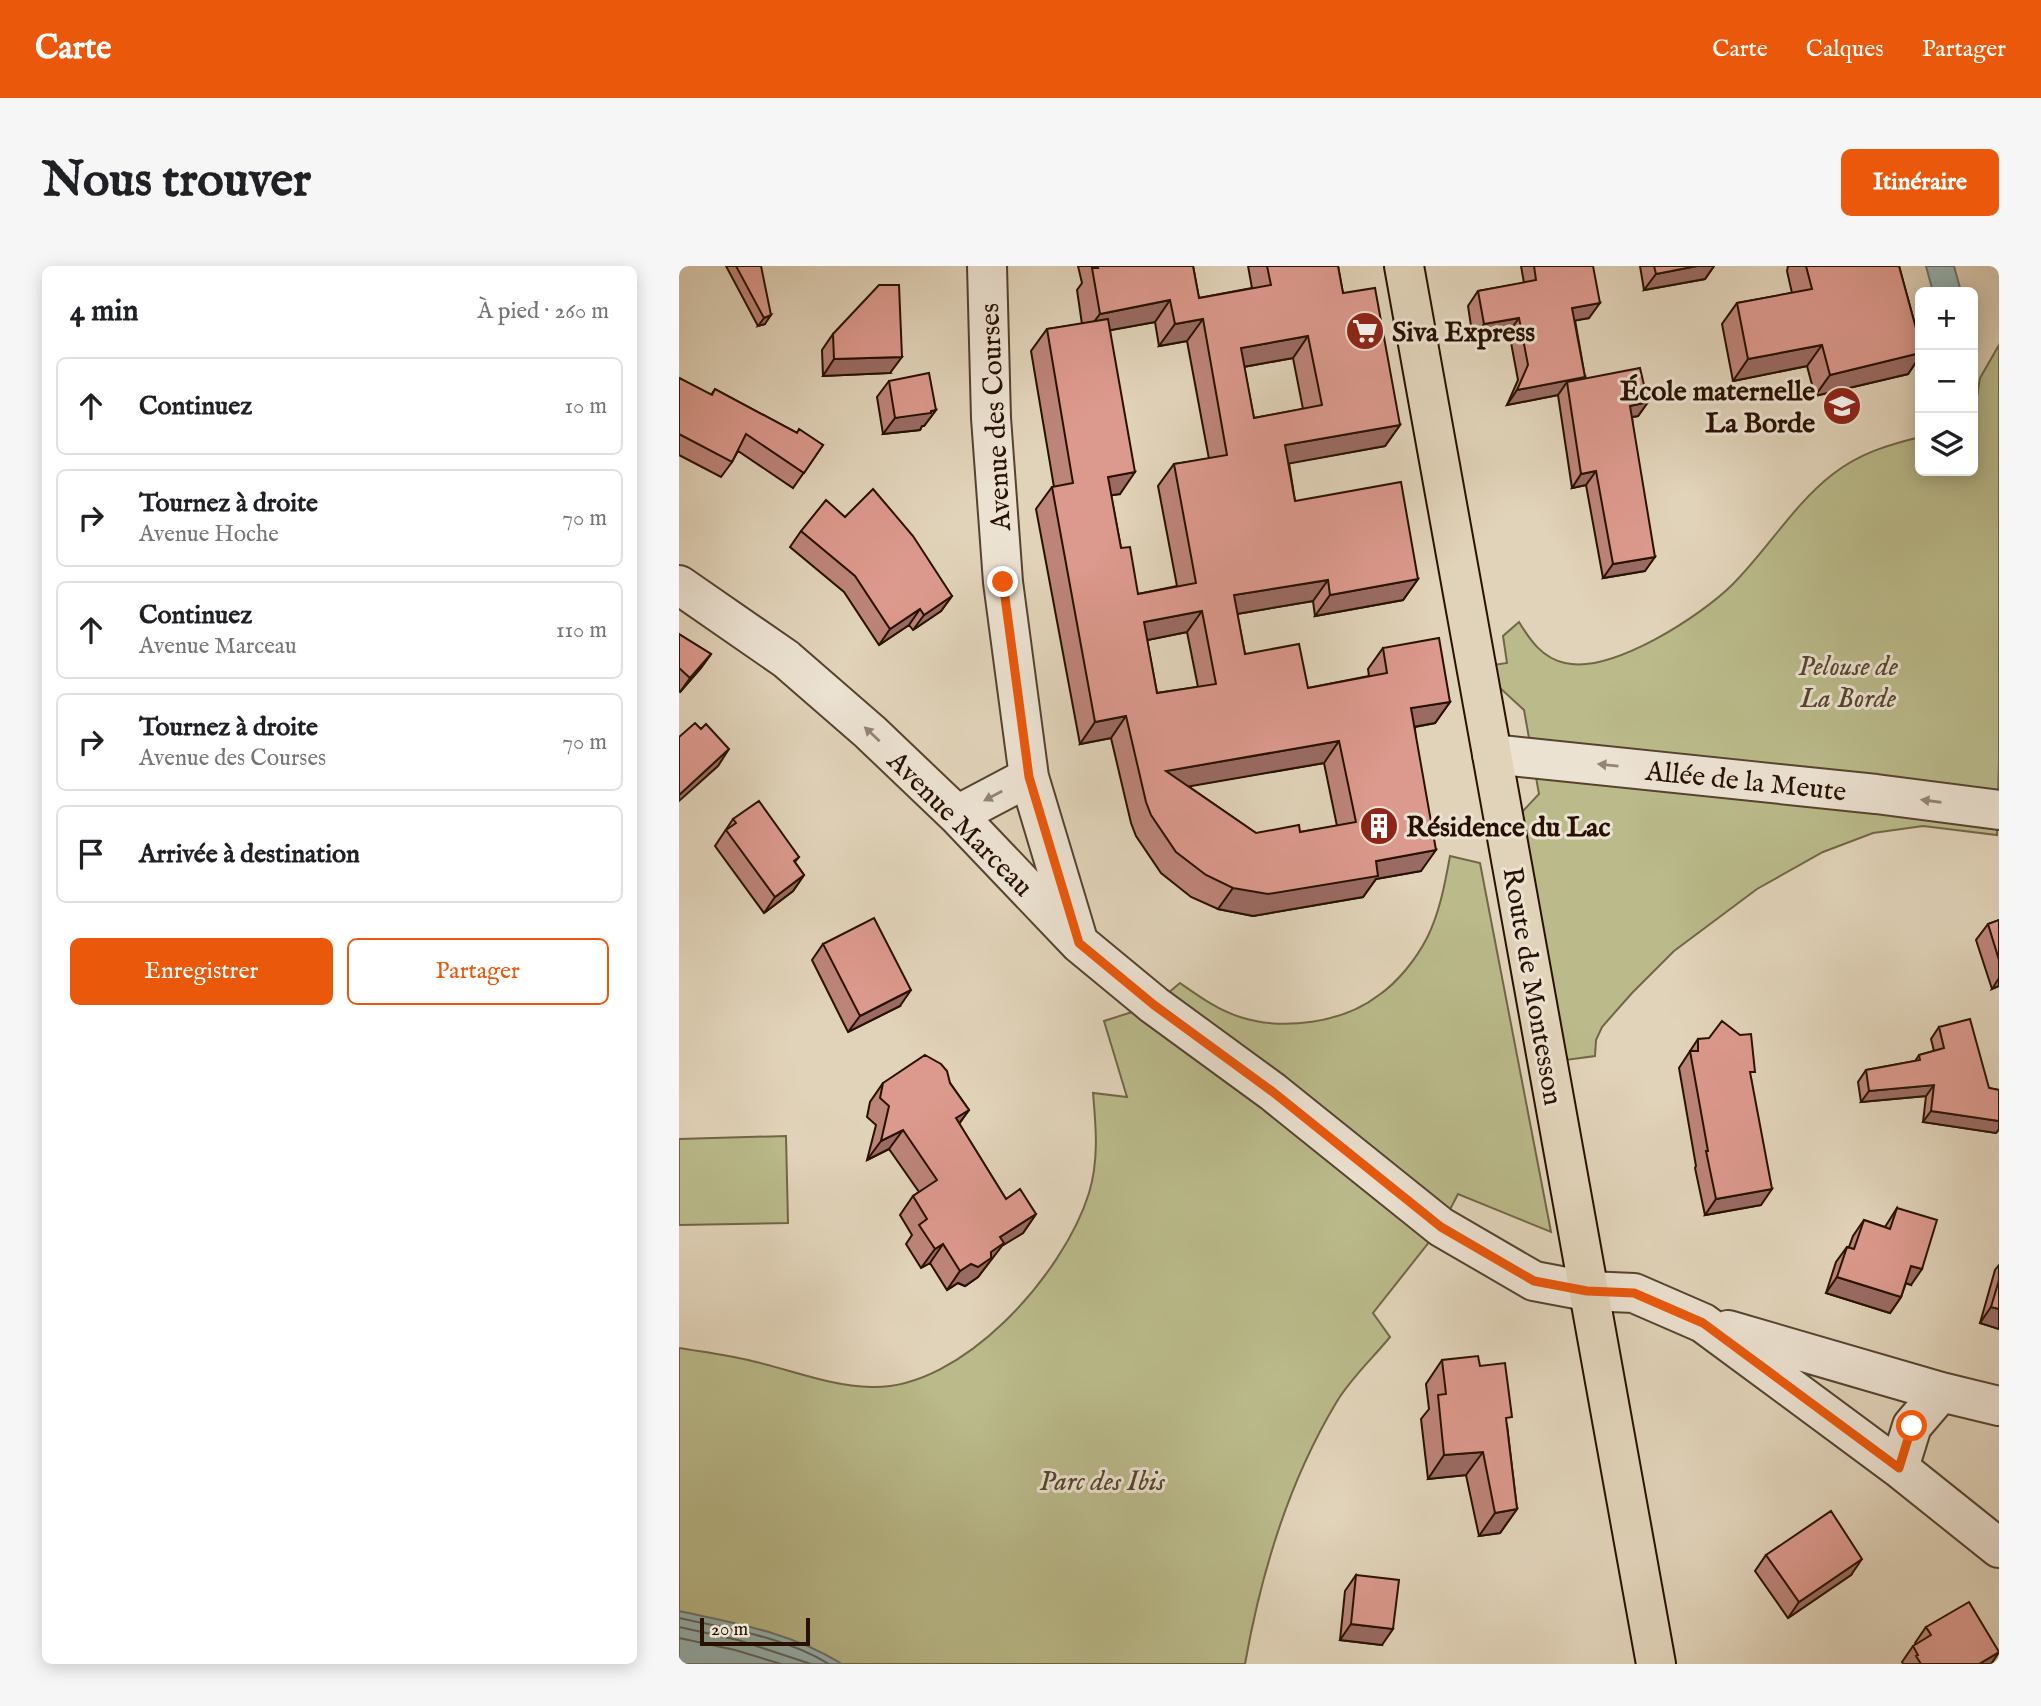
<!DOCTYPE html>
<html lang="fr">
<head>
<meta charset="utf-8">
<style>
	body { margin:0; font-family:"IM FELL English",serif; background:#f6f6f6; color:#202124 }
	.controls { position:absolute; right:21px; top:21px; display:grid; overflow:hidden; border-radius:10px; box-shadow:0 4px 18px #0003 }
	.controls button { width:63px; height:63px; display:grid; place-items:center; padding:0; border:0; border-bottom:2px solid #e0e0e0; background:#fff; color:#202124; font:35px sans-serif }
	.scale { position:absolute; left:21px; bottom:18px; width:110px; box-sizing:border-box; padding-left:7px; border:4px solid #281101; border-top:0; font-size:19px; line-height:24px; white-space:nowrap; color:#281101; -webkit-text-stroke:5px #ece2d2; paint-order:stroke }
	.stop { position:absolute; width:21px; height:21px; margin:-16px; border:5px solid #ea580c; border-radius:50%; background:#fff }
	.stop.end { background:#ea580c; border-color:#fff; box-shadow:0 2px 7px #0008 }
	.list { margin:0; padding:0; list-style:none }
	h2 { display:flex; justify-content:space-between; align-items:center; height:91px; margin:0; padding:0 28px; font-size:30px }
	h2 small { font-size:23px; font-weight:400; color:#757577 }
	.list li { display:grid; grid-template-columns:46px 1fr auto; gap:21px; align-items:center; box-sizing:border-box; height:98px; margin:0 14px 14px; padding:0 14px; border:2px solid #e0e0e0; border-radius:10px }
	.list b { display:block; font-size:26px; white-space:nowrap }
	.list p { margin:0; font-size:23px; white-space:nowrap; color:#757577 }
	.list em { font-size:23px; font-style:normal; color:#757577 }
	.actions { display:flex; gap:14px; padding:21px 28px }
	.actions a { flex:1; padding:16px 0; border:2px solid #ea580c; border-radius:10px; text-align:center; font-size:24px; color:#ea580c }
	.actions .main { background:#ea580c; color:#fff }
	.icon { flex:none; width:38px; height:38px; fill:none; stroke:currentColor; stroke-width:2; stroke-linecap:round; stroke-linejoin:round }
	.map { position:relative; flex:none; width:1320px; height:1398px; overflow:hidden; border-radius:10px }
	header { display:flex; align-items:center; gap:42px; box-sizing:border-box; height:98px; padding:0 35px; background:#ea580c; color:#fff }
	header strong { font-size:33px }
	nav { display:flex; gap:38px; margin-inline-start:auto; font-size:24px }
	.intro { display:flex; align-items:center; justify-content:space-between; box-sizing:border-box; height:168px; padding:0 42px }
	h1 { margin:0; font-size:49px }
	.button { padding:18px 32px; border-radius:10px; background:#ea580c; color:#fff; font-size:24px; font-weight:700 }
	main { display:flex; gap:42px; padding:0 42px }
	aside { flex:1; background:#fff; border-radius:10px; box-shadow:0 4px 18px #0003 }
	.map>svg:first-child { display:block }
</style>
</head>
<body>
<header>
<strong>Carte</strong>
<nav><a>Carte</a><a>Calques</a><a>Partager</a></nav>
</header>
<div class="intro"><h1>Nous trouver</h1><a class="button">Itinéraire</a></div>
<main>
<aside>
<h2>4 min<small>À pied · 260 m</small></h2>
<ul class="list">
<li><svg class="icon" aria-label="ahead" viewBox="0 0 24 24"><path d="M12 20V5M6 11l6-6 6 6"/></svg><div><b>Continuez</b></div><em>10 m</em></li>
<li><svg class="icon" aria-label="right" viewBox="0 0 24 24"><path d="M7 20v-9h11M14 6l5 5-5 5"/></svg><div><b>Tournez à droite</b><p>Avenue Hoche</p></div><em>70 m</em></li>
<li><svg class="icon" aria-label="ahead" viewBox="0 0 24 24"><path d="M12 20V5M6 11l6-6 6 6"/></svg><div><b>Continuez</b><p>Avenue Marceau</p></div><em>110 m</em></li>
<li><svg class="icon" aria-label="right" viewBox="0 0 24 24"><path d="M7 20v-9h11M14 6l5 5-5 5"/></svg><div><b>Tournez à droite</b><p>Avenue des Courses</p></div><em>70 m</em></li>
<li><svg class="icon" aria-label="arrive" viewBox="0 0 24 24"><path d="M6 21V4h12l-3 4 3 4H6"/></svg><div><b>Arrivée à destination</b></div></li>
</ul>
<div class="actions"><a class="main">Enregistrer</a><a>Partager</a></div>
</aside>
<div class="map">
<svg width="1320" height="1398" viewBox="0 0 1320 1398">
	<rect width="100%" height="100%" fill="#e1d3b9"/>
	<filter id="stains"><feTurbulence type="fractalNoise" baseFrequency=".00286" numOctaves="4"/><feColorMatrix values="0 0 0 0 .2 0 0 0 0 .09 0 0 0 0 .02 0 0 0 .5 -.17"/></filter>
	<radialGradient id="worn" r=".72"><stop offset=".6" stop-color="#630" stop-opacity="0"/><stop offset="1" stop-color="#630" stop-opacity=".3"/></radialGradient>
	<!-- green -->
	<path fill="#baba8a" stroke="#716646" stroke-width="2" d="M 1320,79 L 1320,496 L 1318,569 L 1244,560 L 1194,567 L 1144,586 L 1078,623 L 995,685 L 953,727 L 923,761 L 917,774 L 916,790 L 887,794 L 842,547 L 860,528 L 845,444 L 821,422 L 814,399 L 828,397 L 824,370 L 840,356 C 851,374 863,392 886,397 C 933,408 1022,350 1054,318 C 1089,283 1115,238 1154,208 C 1181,187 1209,179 1241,171 L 1241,205 L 1294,205 L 1294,140 L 1297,137 L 1301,112 Z
		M 771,590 L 801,597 L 872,966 L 779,928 L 762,961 L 694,1047 L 711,1071 C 694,1092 671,1113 657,1137 C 609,1217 582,1307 566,1398 L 0,1398 L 0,1082 C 24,1086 49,1089 73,1095 C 113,1104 151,1120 192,1121 C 283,1124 385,1008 410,927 C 420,894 417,861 414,827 L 448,831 L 425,755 L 475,739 L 501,717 C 521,731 539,744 561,751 C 604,765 664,757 700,729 C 719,716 737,693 748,672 C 761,646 766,617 771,590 Z
		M 107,870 L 109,957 L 0,959 L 0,873 Z"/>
	<!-- water -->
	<path fill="#97b6b7" stroke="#6b746e" stroke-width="2" d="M 1247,0 L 1275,0 L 1281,22 L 1268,26 L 1254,26 Z
		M 0,1345 C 56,1357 114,1367 163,1398 L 0,1398 Z"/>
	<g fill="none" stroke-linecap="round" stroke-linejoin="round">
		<!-- shore -->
		<path stroke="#60645c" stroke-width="2" d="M 0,1352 C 50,1363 106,1371 150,1398
			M 0,1361 L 59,1374 L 132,1398
			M 0,1372 L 56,1384 L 102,1398"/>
		<defs>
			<path id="minor" d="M 308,0 L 312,152 L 324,316 L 350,511 L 398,671
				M 0,319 L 107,393 L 191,466 L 278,549 L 400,677 L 475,739 L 594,826 L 762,961 L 855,1015 L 908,1025 L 955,1027 L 1024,1057 L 1220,1202 L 1320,1282
				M 813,488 L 1197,528 L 1320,544
				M 278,549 L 350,511
				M 1049,1064 L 1262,1126 L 1320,1140
				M 1220,1202 L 1233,1160 L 1262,1126"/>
			<path id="major" d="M 725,0 L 977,1398"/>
		</defs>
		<!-- minor casing -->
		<use href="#minor" stroke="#56422f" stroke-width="42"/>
		<!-- major casing -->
		<use href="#major" stroke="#281101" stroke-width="42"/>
		<!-- minor -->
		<use href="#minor" stroke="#ece2d2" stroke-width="38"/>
		<!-- major -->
		<use href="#major" stroke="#e1d3b9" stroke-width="38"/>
	</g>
	<!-- wall -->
	<path fill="#bd8479" stroke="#281101" stroke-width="2" fill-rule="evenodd" d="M 47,0 L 82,0 L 86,58 L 79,60 Z
		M 399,0 L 514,0 L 520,32 L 573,22 L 569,0 L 659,0 L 664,27 L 721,159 L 706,180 L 610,197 L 616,235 L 739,313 L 724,334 L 636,350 L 634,335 L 558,348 L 566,388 L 629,422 L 690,410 L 689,403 L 704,382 L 771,436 L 756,457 L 736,461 L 742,605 L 697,613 L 684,631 L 574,650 L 539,643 L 512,631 L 482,607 L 457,570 L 452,557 L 432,472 L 401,478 L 357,243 L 373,221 L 375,221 L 352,85 L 368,63 L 403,58 L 398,24 L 403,17 ZM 476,56 L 480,80 L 508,75 L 530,193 L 495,198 L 479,220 L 498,320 L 459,328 L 442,282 L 432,229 L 441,228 L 431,64 ZM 614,92 L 624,143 L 575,152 L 565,101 ZM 508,366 L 519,421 L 478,427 L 468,374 ZM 645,497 L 658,560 L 621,566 L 577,567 L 509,520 Z
		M 842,0 L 914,0 L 910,52 L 896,54 L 906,111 L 905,113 L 969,136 L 959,150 L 953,151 L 966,305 L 924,312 L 907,219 L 893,222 L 879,129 L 828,139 L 839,114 L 830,66 L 794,73 L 789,40 L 799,25 L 845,17 Z
		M 961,0 L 1035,0 L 1026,13 L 965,24 Z
		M 1109,0 L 1220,0 L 1241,77 L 1241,90 L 1229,108 L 1136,130 L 1128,100 L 1054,115 L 1043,58 L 1058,37 L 1113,27 L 1108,5 Z
		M 154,68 L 211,107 L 144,110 L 143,84 Z
		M 0,112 L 32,129 L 36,123 L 118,167 L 144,179 L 114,222 L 59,185 L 53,196 L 42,211 L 0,189 Z
		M 210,115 L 257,144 L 245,160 L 243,160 L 241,164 L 204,168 L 198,131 Z
		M 166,251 L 273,330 L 262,345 L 234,364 L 230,359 L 200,379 L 165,326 L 111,281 L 122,265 Z
		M 0,368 L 32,388 L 22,402 L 1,426 L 0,425 Z
		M 54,553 L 120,591 L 116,596 L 125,609 L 114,625 L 85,647 L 36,580 Z
		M 1320,654 L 1320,720 L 1313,723 L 1297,674 L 1309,658 Z
		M 144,678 L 221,740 L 169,766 L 133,694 Z
		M 1260,761 L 1310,822 L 1320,824 L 1320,863 L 1317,867 L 1244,856 L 1247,830 L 1182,836 L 1179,816 L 1187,804 L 1236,795 L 1240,789 L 1255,785 L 1252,773 Z
		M 1019,773 L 1072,812 L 1082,939 L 1026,949 L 1016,902 L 1017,900 L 1000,802 Z
		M 204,817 L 271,817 L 290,844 L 280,858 L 327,933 L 357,948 L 344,967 L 323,979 L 299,1011 L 286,1020 L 279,1017 L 268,1024 L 251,997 L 242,1002 L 227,978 L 233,969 L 221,949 L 234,930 L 240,926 L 210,883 L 188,894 L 197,859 L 188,851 L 191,836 Z
		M 1218,942 L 1232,1019 L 1227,1017 L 1222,1031 L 1211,1047 L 1147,1027 L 1157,996 L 1168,981 L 1170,981 L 1174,970 L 1185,954 L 1206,961 Z
		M 1320,999 L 1320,1063 L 1301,1057 L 1316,1004 Z
		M 763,1094 L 801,1100 L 828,1159 L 838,1243 L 821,1267 L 800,1270 L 787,1209 L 749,1213 L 742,1153 L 750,1143 L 747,1118 Z
		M 1087,1289 L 1172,1309 L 1109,1352 L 1076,1305 Z
		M 677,1309 L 703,1379 L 661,1374 L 666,1325 Z
		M 1247,1361 L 1320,1386 L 1312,1398 L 1224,1398 L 1223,1396 L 1234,1380 L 1237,1379 L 1236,1377 Z"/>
	<!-- shaded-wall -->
	<path fill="#9a6b63" stroke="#281101" stroke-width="2" d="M 1018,0 L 1035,0 L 1026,13 L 965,24 L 977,8 Z
		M 491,34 L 476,56 L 405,69 L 421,48 Z
		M 921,37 L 910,52 L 883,57 L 893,42 Z
		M 92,49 L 86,58 L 79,60 L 85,52 Z
		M 840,52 L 830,66 L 794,73 L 805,58 Z
		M 524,53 L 508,75 L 480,80 L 496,58 Z
		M 629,70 L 614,92 L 547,104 L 562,82 Z
		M 1143,79 L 1128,100 L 1054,115 L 1069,93 Z
		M 1241,87 L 1241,90 L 1229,108 L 1136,130 L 1151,109 Z
		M 223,91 L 211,107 L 144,110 L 155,93 Z
		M 906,111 L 896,126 L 888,116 L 879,129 L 828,139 L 838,124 Z
		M 969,136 L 959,150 L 941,153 L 951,140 Z
		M 257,144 L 245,160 L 243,160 L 241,164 L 204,168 L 216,152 Z
		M 721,159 L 706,180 L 591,201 L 606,179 Z
		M 917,205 L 907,219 L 893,222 L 902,208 Z
		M 456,206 L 441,228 L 414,232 L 429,211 Z
		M 976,291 L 966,305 L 924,312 L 934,298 Z
		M 739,313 L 724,334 L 636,350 L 651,329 Z
		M 649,314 L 634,335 L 540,351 L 555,329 Z
		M 273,330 L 262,345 L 234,364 L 245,349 Z
		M 241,343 L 230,359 L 200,379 L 211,363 Z
		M 523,345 L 508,366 L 449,378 L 465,356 Z
		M 32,388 L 22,402 L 1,426 L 11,412 Z
		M 771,436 L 756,457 L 717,464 L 732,442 Z
		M 447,450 L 432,472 L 401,478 L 416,456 Z
		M 660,475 L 645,497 L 472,527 L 487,505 Z
		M 50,483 L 39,500 L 0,535 L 0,529 Z
		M 757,584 L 742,605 L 697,613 L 684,631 L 574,650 L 539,643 L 554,622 Z
		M 125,609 L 114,625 L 85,647 L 96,631 Z
		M 1320,712 L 1320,720 L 1313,723 Z
		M 232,724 L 221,740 L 169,766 L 181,750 Z
		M 1255,819 L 1247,830 L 1182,836 L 1190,825 Z
		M 290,844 L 276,863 L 277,852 Z
		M 1252,845 L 1320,855 L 1320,863 L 1317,867 L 1244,856 Z
		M 224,864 L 210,883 L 188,894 L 202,875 Z
		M 1093,923 L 1082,939 L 1026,949 L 1037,933 Z
		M 357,948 L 344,967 L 323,980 L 299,1011 L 286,1020 L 279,1017 L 268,1024 L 281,1005 L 321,971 Z
		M 264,978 L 251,997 L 242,1002 L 256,983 Z
		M 1232,1000 L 1243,1003 L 1232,1019 L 1221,1015 Z
		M 1158,1011 L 1222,1031 L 1211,1047 L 1147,1027 Z
		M 1312,1041 L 1320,1043 L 1320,1063 L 1301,1057 Z
		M 804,1186 L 787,1209 L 749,1213 L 765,1189 Z
		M 838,1243 L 821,1267 L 800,1270 L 816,1247 Z
		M 1183,1293 L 1172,1309 L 1109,1352 L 1120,1336 Z
		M 672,1358 L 714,1363 L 703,1379 L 661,1374 Z
		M 1320,1386 L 1312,1398 L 1300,1398 Z"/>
	<!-- building -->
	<path fill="#dc998d" stroke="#281101" stroke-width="2" fill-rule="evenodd" d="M 57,0 L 82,0 L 92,49 L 85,52 Z
		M 418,0 L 514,0 L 520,32 L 592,19 L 588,0 L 659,0 L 664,27 L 696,22 L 721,159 L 606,179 L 616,235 L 722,216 L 739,313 L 651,329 L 649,314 L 555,329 L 566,388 L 620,378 L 629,422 L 708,407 L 704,382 L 760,372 L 771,436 L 732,442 L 757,584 L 697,595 L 699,610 L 589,628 L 554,622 L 527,609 L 497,586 L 472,549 L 467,536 L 447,450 L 416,456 L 373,221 L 394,217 L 368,63 L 429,53 L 456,206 L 429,211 L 442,282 L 451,281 L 459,328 L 517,317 L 495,198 L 548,189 L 524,53 L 496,58 L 491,34 L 421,48 L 413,2 L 419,2 ZM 629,70 L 643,139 L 575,152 L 562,82 ZM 523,345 L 537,418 L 478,427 L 465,356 ZM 660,475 L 677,556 L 621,566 L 620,559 L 577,567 L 487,505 Z
		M 855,0 L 914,0 L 921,37 L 893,42 L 906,111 L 838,124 L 849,99 L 840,52 L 805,58 L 799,25 L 857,14 Z
		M 975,0 L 1018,0 L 977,8 Z
		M 1127,0 L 1220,0 L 1241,77 L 1241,87 L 1151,109 L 1143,79 L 1069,93 L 1058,37 L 1133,23 Z
		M 200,19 L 220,19 L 223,91 L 155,93 L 154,68 Z
		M 961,102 L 969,136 L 951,140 L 976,291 L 934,298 L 917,205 L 902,208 L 888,116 Z
		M 250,107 L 257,144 L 252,145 L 252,147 L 216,152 L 210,115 Z
		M 0,112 L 33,129 L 36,123 L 118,167 L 120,163 L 144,179 L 125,207 L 67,168 L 53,196 L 0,168 Z
		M 194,223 L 234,270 L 273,330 L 245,349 L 241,343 L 211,363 L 176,310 L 122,265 L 147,234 L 166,251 Z
		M 0,368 L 32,388 L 11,412 L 0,402 Z
		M 16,457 L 22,463 L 27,458 L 50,483 L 0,529 L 0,471 Z
		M 80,535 L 120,591 L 115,595 L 125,609 L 96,631 L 47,564 L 57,557 L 54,553 Z
		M 195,652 L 232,724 L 181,750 L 144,678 Z
		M 1320,654 L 1320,694 L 1309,658 Z
		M 1291,753 L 1310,822 L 1320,824 L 1320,855 L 1252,845 L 1255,819 L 1190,825 L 1187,804 L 1241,794 L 1240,789 L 1265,782 L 1260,761 Z
		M 1043,755 L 1061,769 L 1072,768 L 1076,806 L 1071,806 L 1093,923 L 1037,933 L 1027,885 L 1029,885 L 1011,785 L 1019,785 L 1019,773 L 1030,772 Z
		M 246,789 L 262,798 L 268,805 L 271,817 L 290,844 L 277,852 L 327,933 L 341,923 L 357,948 L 321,971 L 325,977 L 312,986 L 312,992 L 299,1001 L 292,998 L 281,1005 L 264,978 L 256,983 L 240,959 L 248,953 L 234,930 L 258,914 L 224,864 L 202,875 L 210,840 L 201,832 L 204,817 Z
		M 1218,942 L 1258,954 L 1243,1003 L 1232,1000 L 1222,1031 L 1158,1011 L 1168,981 L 1175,983 L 1185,954 L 1211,963 Z
		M 1320,1014 L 1320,1043 L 1312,1041 Z
		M 799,1090 L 801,1100 L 826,1097 L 833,1151 L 827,1152 L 838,1243 L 816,1247 L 804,1186 L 765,1189 L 759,1129 L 767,1128 L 763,1094 Z
		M 1152,1245 L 1183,1293 L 1120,1336 L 1087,1289 Z
		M 677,1309 L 720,1314 L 714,1363 L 672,1358 Z
		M 1290,1336 L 1320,1386 L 1300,1398 L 1242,1398 L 1237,1390 L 1239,1389 L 1234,1380 L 1252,1369 L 1247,1361 Z"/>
	<!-- one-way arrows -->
	<defs><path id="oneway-solid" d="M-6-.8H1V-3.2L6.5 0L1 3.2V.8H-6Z" transform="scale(1.75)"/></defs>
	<g fill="#948474">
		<use href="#oneway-solid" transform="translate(193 468) rotate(-137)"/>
		<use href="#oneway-solid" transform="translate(929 499) rotate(-174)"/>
		<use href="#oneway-solid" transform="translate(314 530) rotate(152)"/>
		<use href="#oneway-solid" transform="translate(1252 535) rotate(-172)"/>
	</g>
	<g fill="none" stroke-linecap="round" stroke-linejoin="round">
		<!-- route -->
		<path stroke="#ea580c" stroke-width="9" d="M 324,316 L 350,511 L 400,677 L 475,739 L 594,826 L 762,961 L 855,1015 L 908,1025 L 955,1027 L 1024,1057 L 1220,1202 L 1233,1160"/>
	</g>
	<!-- icons -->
	<defs>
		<symbol id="supermarket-disc" viewBox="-11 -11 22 22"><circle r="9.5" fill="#8f2418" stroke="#ece2d2"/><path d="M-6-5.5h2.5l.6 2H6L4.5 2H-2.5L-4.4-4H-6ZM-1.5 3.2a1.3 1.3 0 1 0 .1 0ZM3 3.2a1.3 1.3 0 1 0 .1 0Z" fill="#fff"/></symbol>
		<symbol id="school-disc" viewBox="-11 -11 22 22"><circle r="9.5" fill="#8f2418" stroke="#ece2d2"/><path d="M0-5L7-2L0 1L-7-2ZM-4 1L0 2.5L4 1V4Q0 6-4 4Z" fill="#fff"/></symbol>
		<symbol id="building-disc" viewBox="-11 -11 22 22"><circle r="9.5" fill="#8f2418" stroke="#ece2d2"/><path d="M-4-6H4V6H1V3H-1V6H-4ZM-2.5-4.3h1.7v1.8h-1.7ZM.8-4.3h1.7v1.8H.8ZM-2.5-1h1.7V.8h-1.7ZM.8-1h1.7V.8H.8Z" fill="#fff"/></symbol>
	</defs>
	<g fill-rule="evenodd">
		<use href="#supermarket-disc" x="664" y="43" width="44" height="44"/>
		<use href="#school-disc" x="1141" y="118" width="44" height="44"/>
		<use href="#building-disc" x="678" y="538" width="44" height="44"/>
	</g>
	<g text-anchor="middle" stroke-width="6" stroke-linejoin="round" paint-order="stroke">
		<!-- poi labels -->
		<g font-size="28" font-weight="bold" fill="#281101" stroke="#ece2d2" text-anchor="start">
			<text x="713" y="75">Siva Express</text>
			<text x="1136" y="134" text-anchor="end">École maternelle<tspan x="1136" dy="32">La Borde</tspan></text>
			<text x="727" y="570">Résidence du Lac</text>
		</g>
		<!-- street labels -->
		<g font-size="28" fill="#281101" stroke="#ece2d2">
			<text transform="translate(315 151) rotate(-93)" y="10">Avenue des Courses</text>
			<text transform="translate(1067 514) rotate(6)" y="10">Allée de la Meute</text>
			<text transform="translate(282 557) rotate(45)" y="10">Avenue Marceau</text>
			<text transform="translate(855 720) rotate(80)" y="10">Route de Montesson</text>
		</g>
		<!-- park labels -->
		<g font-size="28" font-style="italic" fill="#54442a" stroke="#ece2d2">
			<text x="1169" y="409">Pelouse de<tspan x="1169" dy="32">La Borde</tspan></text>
			<text x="423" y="1224">Parc des Ibis</text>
		</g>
	</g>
	<rect width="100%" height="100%" filter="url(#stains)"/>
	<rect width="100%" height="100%" fill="url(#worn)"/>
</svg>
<div class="controls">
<button>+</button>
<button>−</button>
<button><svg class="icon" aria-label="layers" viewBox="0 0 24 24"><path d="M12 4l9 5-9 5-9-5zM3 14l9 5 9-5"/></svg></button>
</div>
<div class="scale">20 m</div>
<div class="stop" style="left:1233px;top:1160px"></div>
<div class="stop end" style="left:324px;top:316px"></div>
</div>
</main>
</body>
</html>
